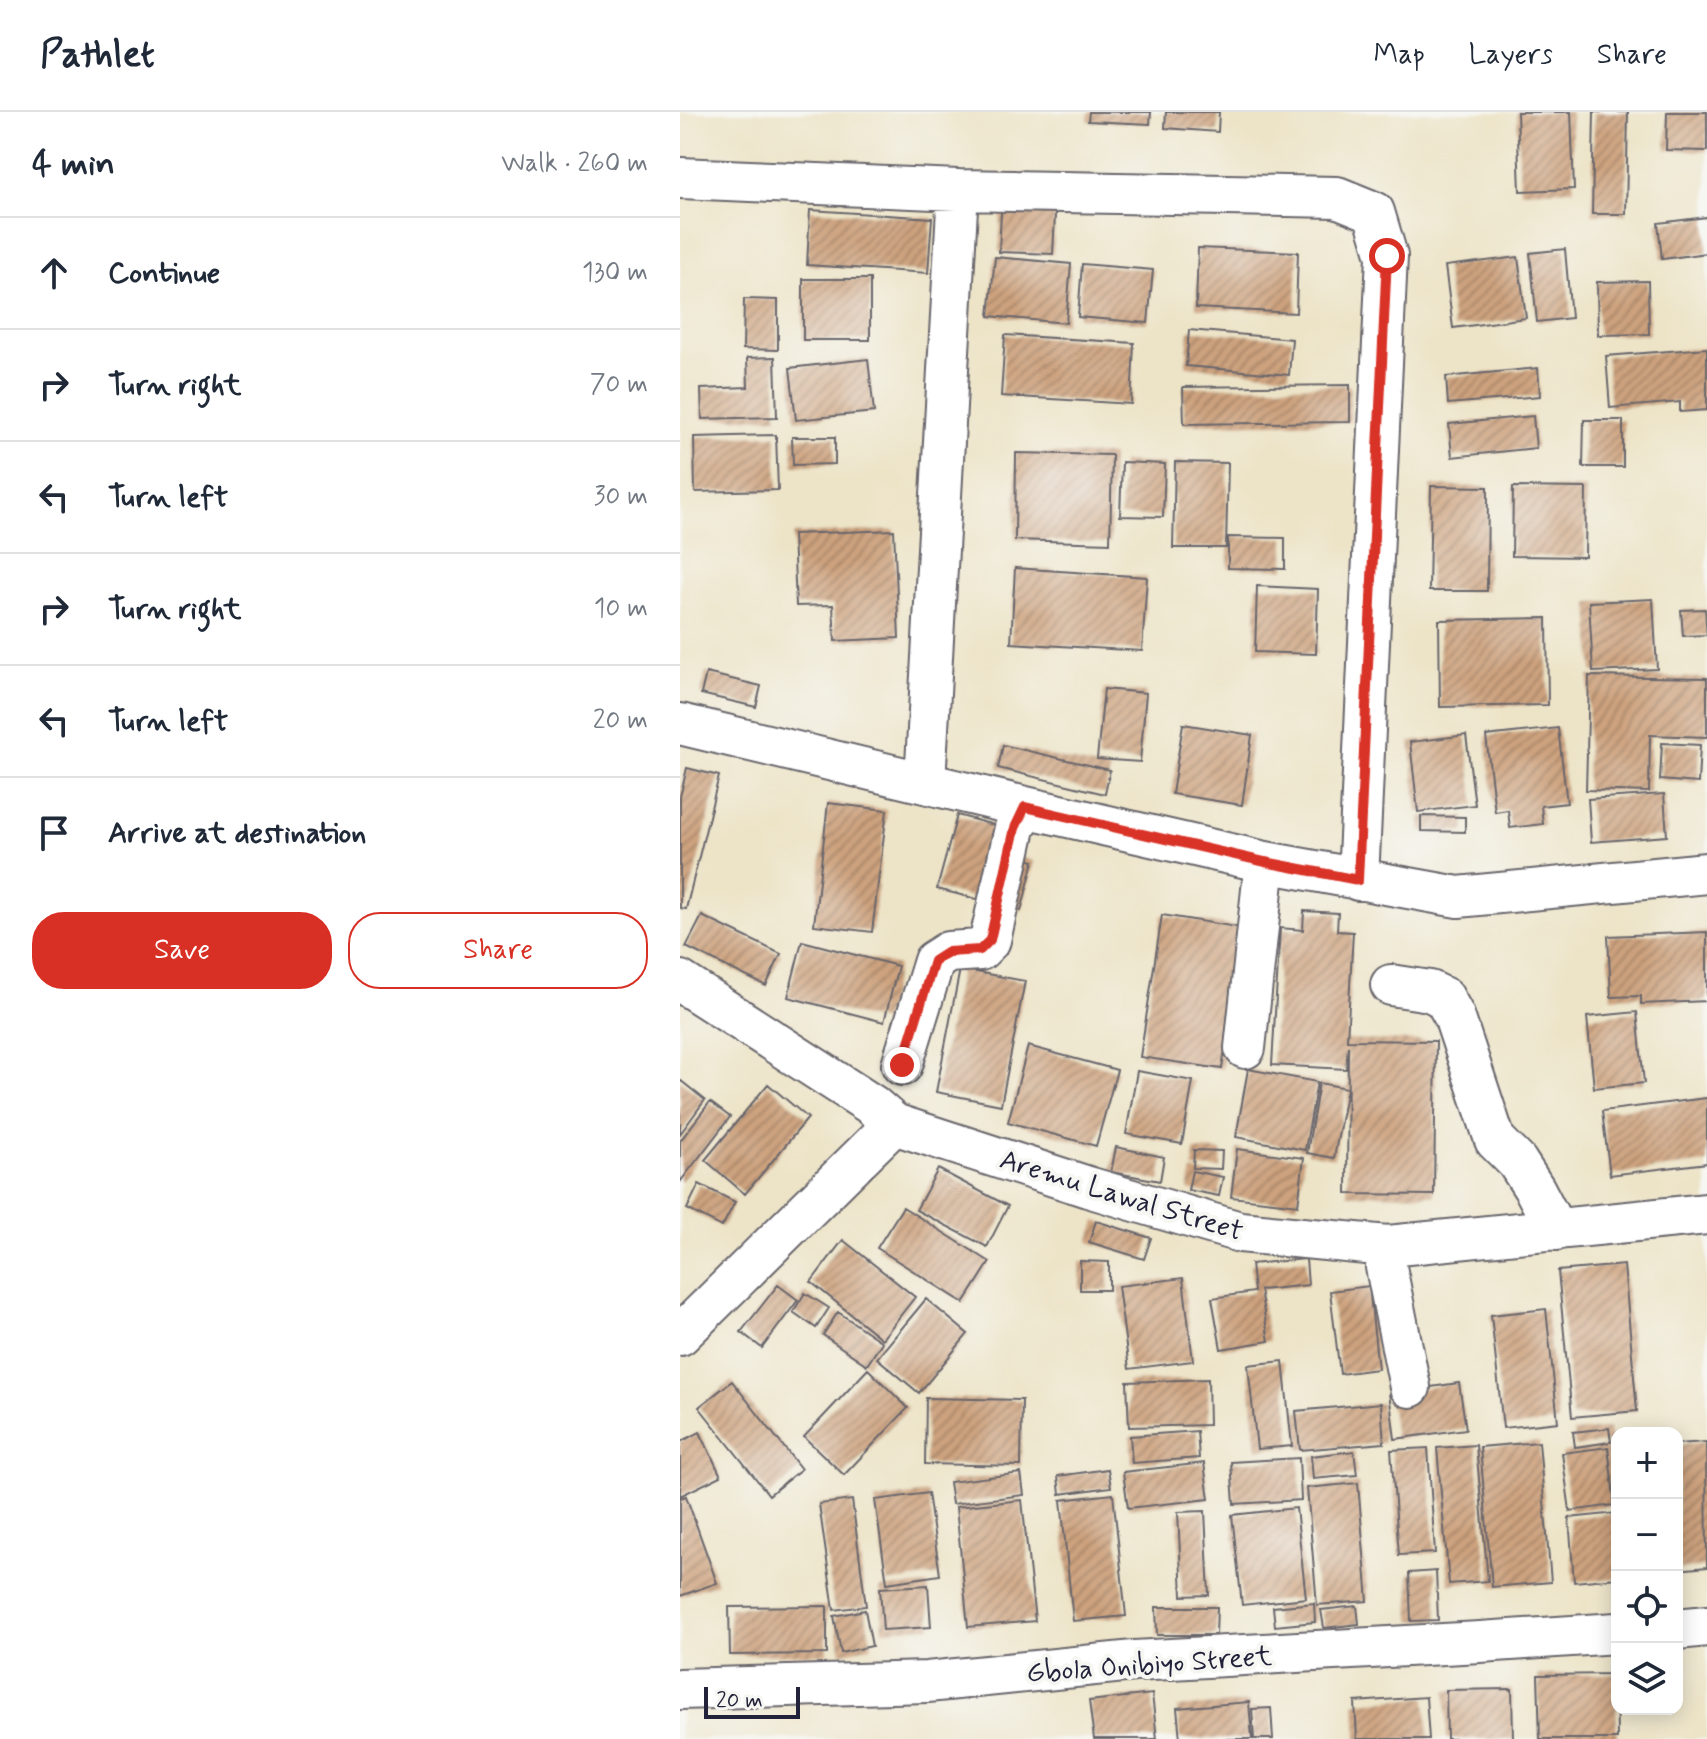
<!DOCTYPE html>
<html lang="en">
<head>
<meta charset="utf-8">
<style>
	body { margin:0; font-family:Mynerve,sans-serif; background:#f2f2f3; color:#1f2937 }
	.controls { position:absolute; right:24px; bottom:24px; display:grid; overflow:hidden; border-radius:16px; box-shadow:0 4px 20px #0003 }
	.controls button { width:72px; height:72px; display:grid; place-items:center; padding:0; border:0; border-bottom:2px solid #e0e1e3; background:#fff; color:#1f2937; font:40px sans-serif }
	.scale { position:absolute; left:24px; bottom:20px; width:96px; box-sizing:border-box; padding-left:8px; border:4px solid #22223b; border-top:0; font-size:22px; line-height:28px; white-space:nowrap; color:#22223b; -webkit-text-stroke:6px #f6f6f2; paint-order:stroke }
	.stop { position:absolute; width:24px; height:24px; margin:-18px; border:6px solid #d93025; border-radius:50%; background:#fff }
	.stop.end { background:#d93025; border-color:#fff; box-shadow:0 2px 8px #0008 }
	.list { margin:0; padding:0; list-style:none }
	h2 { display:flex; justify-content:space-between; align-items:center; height:104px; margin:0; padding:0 32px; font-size:34px }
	h2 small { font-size:26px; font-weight:400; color:#747a83 }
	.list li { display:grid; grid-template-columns:52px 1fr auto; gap:24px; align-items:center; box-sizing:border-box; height:112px; padding:0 32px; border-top:2px solid #e0e1e3 }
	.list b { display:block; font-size:30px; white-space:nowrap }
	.list em { font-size:26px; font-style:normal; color:#747a83 }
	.actions { display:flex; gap:16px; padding:24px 32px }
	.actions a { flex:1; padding:18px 0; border:2px solid #d93025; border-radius:32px; text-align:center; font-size:28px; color:#d93025 }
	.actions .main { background:#d93025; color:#fff }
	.icon { flex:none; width:44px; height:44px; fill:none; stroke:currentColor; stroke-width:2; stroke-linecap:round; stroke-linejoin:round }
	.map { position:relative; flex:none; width:1027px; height:1627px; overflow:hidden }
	header { display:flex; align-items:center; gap:48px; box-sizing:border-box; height:112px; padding:0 40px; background:#fff; border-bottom:2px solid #e0e1e3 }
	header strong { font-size:38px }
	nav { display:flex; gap:44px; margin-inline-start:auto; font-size:28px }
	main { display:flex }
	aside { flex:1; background:#fff }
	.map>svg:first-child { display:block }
</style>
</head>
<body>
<header>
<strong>Pathlet</strong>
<nav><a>Map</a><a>Layers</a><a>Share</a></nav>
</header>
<main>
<aside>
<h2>4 min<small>Walk · 260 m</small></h2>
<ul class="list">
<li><svg class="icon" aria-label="ahead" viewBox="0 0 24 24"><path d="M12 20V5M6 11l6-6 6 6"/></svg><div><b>Continue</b></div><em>130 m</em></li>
<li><svg class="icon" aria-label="right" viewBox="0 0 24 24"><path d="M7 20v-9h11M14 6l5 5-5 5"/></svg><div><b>Turn right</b></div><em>70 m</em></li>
<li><svg class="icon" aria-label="left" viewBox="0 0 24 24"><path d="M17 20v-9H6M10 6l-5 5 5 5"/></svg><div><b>Turn left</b></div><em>30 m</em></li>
<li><svg class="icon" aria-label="right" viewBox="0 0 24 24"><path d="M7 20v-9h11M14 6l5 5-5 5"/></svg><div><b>Turn right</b></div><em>10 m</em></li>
<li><svg class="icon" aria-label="left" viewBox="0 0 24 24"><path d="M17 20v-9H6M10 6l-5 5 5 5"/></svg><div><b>Turn left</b></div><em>20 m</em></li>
<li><svg class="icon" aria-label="arrive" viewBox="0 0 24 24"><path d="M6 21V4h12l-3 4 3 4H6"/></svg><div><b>Arrive at destination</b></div></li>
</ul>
<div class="actions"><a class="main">Save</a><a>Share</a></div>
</aside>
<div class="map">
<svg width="1027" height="1627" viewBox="0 0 1027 1627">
	<defs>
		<pattern id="building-hatch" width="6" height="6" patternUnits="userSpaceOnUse" patternTransform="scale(2)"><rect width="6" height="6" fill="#cda27e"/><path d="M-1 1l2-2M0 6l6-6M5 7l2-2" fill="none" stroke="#a68468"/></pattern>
	</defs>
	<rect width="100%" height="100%" fill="#f6f6f2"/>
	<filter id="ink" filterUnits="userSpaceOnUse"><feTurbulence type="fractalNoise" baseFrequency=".0125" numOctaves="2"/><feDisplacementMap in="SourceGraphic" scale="16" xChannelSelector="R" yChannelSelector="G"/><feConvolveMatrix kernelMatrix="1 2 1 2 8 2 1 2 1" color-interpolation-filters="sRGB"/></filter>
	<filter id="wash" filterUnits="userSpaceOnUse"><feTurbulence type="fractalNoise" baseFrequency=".006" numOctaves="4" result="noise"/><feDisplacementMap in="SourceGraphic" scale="32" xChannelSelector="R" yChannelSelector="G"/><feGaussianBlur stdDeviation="1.8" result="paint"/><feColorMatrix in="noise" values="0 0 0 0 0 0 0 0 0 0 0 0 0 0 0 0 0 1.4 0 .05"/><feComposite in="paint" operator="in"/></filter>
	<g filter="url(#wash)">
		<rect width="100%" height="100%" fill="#ede4c8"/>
		<g id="blocks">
			<!-- building -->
			<path fill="url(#building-hatch)" d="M 409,0 L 471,0 L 470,12 L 408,9 Z
				M 486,0 L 539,0 L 538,20 L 485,16 Z
				M 837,0 L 891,0 L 894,77 L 840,79 Z
				M 914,0 L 948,0 L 946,102 L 912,102 Z
				M 987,0 L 1027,0 L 1027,39 L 986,38 Z
				M 322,81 L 376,83 L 373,142 L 319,140 Z
				M 130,98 L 252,106 L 248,161 L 127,153 Z
				M 1027,105 L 1027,141 L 982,147 L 978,111 Z
				M 518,136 L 618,140 L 616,201 L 516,196 Z
				M 885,137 L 891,206 L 857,210 L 850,141 Z
				M 315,145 L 391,152 L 386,211 L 309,204 Z
				M 838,145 L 846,206 L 773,216 L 765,154 Z
				M 402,152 L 473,158 L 468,211 L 398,205 Z
				M 123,167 L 190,167 L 190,228 L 123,228 Z
				M 968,169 L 969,222 L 918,223 L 917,170 Z
				M 64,187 L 98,188 L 98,238 L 63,237 Z
				M 509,218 L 612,227 L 609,263 L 506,254 Z
				M 325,223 L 454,231 L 451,292 L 321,284 Z
				M 1027,236 L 1027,298 L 1000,300 L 1000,290 L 930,296 L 926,244 Z
				M 95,245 L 97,305 L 22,307 L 21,277 L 68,275 L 67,246 Z
				M 188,247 L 194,300 L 116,308 L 110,256 Z
				M 858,256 L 860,284 L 768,292 L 766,265 Z
				M 670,273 L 670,310 L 504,312 L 503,275 Z
				M 853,304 L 856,336 L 772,345 L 769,312 Z
				M 904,308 L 943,308 L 943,355 L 903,355 Z
				M 96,323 L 98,378 L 15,380 L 14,325 Z
				M 112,325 L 155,325 L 155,352 L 113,353 Z
				M 336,341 L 432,343 L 430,431 L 335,428 Z
				M 442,350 L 485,352 L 483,405 L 440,404 Z
				M 495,350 L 548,351 L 546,436 L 493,436 Z
				M 751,374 L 808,375 L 807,479 L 749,479 Z
				M 833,375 L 906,376 L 905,445 L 832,444 Z
				M 214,418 L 219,526 L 155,529 L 153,493 L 116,494 L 113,422 Z
				M 548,425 L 605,426 L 605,457 L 548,456 Z
				M 335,456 L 467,465 L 462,539 L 331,531 Z
				M 577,474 L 638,477 L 636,542 L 575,540 Z
				M 973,487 L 977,557 L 913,560 L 909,490 Z
				M 1025,497 L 1027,523 L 1003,524 L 1001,498 Z
				M 867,506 L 868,593 L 760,595 L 759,508 Z
				M 26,561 L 81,574 L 76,595 L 21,582 Z
				M 909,564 L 1027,566 L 1027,625 L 970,623 L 969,680 L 906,678 Z
				M 424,577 L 466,581 L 460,650 L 417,647 Z
				M 503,612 L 572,623 L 562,693 L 492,682 Z
				M 878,616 L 887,691 L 861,694 L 863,712 L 830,716 L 828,698 L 815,700 L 806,624 Z
				M 786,623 L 795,693 L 738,700 L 730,630 Z
				M 982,631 L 1020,633 L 1018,671 L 980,668 Z
				M 323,633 L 430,658 L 425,682 L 318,656 Z
				M 7,656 L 39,664 L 6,797 L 0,796 L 0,685 Z
				M 984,682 L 987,724 L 911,730 L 908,687 Z
				M 148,691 L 207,698 L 192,820 L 134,813 Z
				M 277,703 L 321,715 L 301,788 L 257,777 Z
				M 741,704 L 785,705 L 785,720 L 741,719 Z
				M 336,744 L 354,749 L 341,799 L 323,794 Z
				M 624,799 L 658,801 L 657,819 L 673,820 L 667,928 L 756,929 L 754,1083 L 667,1082 L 668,934 L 666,957 L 592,953 L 600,816 L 623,818 Z
				M 482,803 L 563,816 L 542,957 L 460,945 Z
				M 22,804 L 101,842 L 86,874 L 6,835 Z
				M 1027,820 L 1027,889 L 961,892 L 961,884 L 931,885 L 928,824 Z
				M 122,829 L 218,854 L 204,910 L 108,885 Z
				M 280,857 L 345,869 L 321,993 L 256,980 Z
				M 957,900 L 964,971 L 914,976 L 907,905 Z
				M 348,934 L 437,958 L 416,1034 L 328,1010 Z
				M 568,957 L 637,970 L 625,1038 L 556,1025 Z
				M 457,959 L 513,969 L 502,1032 L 446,1022 Z
				M 0,968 L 25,988 L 0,1022 Z
				M 639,971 L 667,976 L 654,1046 L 627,1041 Z
				M 88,972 L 128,1006 L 65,1082 L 25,1048 Z
				M 1027,986 L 1027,1051 L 930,1063 L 922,999 Z
				M 30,990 L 50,1005 L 0,1070 L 0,1029 Z
				M 436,1035 L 484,1045 L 480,1069 L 431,1060 Z
				M 557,1037 L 624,1046 L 618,1093 L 551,1085 Z
				M 514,1038 L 542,1039 L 541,1057 L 513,1056 Z
				M 258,1057 L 328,1094 L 307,1135 L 236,1098 Z
				M 512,1059 L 543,1065 L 539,1084 L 508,1078 Z
				M 19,1072 L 55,1090 L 42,1115 L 7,1097 Z
				M 223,1095 L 310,1150 L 284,1191 L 197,1136 Z
				M 416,1109 L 471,1126 L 464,1147 L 409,1130 Z
				M 163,1128 L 235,1185 L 202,1227 L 131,1170 Z
				M 626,1147 L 628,1173 L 580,1178 L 589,1229 L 541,1237 L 532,1186 L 574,1180 L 571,1152 Z
				M 400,1149 L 429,1150 L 429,1178 L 400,1178 Z
				M 944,1153 L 957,1299 L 892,1305 L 878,1159 Z
				M 503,1166 L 513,1249 L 449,1257 L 438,1174 Z
				M 98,1173 L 118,1188 L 82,1236 L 61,1220 Z
				M 689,1174 L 698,1257 L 660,1262 L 650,1179 Z
				M 125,1181 L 149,1196 L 136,1216 L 113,1200 Z
				M 246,1187 L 288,1222 L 239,1281 L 197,1246 Z
				M 866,1197 L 878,1310 L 823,1316 L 811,1203 Z
				M 158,1200 L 202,1230 L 187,1253 L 143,1223 Z
				M 603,1249 L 612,1334 L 577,1337 L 568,1253 Z
				M 188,1257 L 228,1296 L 164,1363 L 124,1325 Z
				M 528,1267 L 529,1313 L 449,1315 L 447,1270 Z
				M 52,1269 L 121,1357 L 89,1383 L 19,1295 Z
				M 779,1271 L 786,1317 L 715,1327 L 709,1281 Z
				M 246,1286 L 342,1288 L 341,1354 L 245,1352 Z
				M 701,1291 L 704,1331 L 620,1338 L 616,1299 Z
				M 929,1316 L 931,1330 L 895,1335 L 893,1320 Z
				M 517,1319 L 519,1346 L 452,1351 L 450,1324 Z
				M 20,1320 L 41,1364 L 0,1384 L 0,1330 Z
				M 859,1330 L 871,1470 L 812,1475 L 800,1335 Z
				M 1026,1330 L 1027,1455 L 997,1458 L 997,1332 Z
				M 796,1333 L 808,1469 L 769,1472 L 757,1336 Z
				M 928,1335 L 935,1393 L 890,1399 L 882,1341 Z
				M 748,1336 L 755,1441 L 719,1443 L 711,1338 Z
				M 674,1339 L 677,1363 L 633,1367 L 631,1344 Z
				M 619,1346 L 621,1388 L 554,1392 L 551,1350 Z
				M 524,1351 L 529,1387 L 448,1396 L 443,1360 Z
				M 428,1357 L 431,1375 L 380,1382 L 378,1364 Z
				M 341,1361 L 344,1383 L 272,1392 L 269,1370 Z
				M 678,1371 L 688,1489 L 637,1493 L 627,1376 Z
				M 248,1381 L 260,1463 L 207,1471 L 195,1388 Z
				M 433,1382 L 446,1504 L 393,1509 L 381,1388 Z
				M 6,1384 L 37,1471 L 0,1484 L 0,1386 Z
				M 172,1388 L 186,1494 L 154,1498 L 139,1392 Z
				M 342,1388 L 355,1509 L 288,1515 L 276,1395 Z
				M 616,1396 L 626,1486 L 562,1493 L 552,1403 Z
				M 525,1399 L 529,1483 L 502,1484 L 498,1400 Z
				M 937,1401 L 937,1466 L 894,1470 L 889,1406 Z
				M 756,1459 L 758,1508 L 731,1509 L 729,1461 Z
				M 248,1473 L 251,1515 L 203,1518 L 200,1476 Z
				M 634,1491 L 635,1510 L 595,1514 L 593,1495 Z
				M 147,1494 L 147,1542 L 50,1543 L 49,1495 Z
				M 677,1494 L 679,1512 L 644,1516 L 641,1498 Z
				M 476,1495 L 537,1495 L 536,1523 L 477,1523 Z
				M 185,1498 L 192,1534 L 161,1541 L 154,1504 Z
				M 936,1562 L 937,1627 L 860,1627 L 858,1563 Z
				M 832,1577 L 833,1627 L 767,1627 L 766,1578 Z
				M 472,1582 L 477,1627 L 414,1627 L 409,1589 Z
				M 746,1585 L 749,1627 L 677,1627 L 675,1590 Z
				M 569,1590 L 572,1627 L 500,1627 L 497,1596 Z
				M 591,1596 L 593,1627 L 574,1627 L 572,1597 Z"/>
		</g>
	</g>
	<g filter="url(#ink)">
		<use href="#blocks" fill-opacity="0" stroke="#69666c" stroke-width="2"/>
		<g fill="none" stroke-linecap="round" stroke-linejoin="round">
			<defs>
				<path id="minor" d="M 0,66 L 278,78 L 657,85 L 694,100 L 707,144 L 678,768
					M 0,612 L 345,695 L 585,750 L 778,785 L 1027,761
					M 245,671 L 278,78
					M 0,869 L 192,993 L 214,1012 L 408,1075 L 560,1120 L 708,1134 L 1027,1102
					M 711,873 L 750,879 L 764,886 L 774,904 L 815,1028 L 837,1050 L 855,1078 L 876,1118
					M 565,936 L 585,750
					M 222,953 L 254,849 L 268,840 L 300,838 L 310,828 L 335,716 L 345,695
					M 708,1134 L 706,1155 L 730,1275
					M 0,1223 L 214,1012
					M 997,1517 L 1027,1514
					M 0,1577 L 247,1570 L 454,1549 L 800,1530 L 937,1521"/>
			</defs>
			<!-- minor casing -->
			<use href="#minor" stroke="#69666c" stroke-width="44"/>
			<!-- minor -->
			<use href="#minor" stroke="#fff" stroke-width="40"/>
		</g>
	</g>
	<g fill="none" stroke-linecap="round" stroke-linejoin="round" filter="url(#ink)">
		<!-- route -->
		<path stroke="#d93025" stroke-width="10" d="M 222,953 L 254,849 L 268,840 L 300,838 L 310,828 L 335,716 L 345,695 L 585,750 L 678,768 L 707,144"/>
	</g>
	<g text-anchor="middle" stroke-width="8" stroke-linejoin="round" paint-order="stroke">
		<!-- street labels -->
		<g font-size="28" fill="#22223b" stroke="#f6f6f2">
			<text transform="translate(442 1082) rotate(17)" y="10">Aremu Lawal Street</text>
			<text transform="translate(469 1551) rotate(-4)" y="10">Gbola Onibiyo Street</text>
		</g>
	</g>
</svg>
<div class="controls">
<button>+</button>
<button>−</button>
<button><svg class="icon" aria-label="locate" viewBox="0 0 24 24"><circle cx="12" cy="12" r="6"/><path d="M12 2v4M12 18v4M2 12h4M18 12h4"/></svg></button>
<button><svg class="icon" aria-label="layers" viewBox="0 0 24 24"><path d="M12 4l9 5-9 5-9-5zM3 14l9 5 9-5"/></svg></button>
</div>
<div class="scale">20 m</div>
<div class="stop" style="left:707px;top:144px"></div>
<div class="stop end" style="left:222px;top:953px"></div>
</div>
</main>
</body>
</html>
